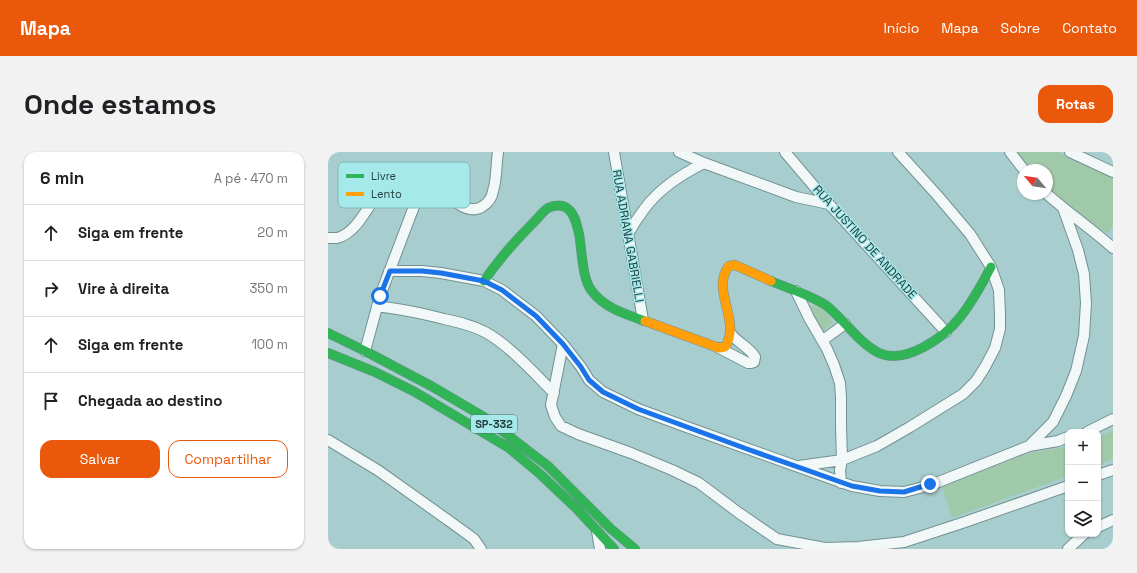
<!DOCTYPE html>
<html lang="pt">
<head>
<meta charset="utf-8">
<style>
	body { margin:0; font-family:"Space Grotesk",sans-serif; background:#f2f2f2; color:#202124 }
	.controls { position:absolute; right:12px; bottom:12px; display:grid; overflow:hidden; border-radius:8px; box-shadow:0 1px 3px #0004 }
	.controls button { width:36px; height:36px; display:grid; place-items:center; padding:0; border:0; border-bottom:1px solid #e0e0e0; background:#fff; color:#202124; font:20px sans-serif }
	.compass { position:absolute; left:689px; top:12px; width:36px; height:36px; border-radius:50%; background:#fff; box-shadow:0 1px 3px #0004; rotate:299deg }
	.stop { position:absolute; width:12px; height:12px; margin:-9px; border:3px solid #1a73e8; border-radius:50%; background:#fff }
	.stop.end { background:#1a73e8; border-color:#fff; box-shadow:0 1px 4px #0008 }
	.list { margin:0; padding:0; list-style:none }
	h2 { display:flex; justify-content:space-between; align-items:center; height:52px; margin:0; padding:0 16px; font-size:17px }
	h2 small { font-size:13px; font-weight:400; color:#757577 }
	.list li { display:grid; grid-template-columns:26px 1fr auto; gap:12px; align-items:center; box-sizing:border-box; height:56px; padding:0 16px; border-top:1px solid #e0e0e0 }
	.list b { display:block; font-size:15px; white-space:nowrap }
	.list em { font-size:13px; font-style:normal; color:#757577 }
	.actions { display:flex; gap:8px; padding:12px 16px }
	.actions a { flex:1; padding:9px 0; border:1px solid #ea580c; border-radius:12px; text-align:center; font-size:14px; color:#ea580c }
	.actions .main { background:#ea580c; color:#fff }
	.icon { flex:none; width:22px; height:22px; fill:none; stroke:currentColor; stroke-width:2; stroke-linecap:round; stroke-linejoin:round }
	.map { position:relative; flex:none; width:785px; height:397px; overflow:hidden; border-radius:12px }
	header { display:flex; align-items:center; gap:24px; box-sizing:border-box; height:56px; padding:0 20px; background:#ea580c; color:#fff }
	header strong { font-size:19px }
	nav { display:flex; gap:22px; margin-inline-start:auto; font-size:14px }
	.intro { display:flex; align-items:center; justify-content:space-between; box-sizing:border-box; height:96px; padding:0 24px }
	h1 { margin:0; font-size:28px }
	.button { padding:10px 18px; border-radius:12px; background:#ea580c; color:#fff; font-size:14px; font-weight:700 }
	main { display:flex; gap:24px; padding:0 24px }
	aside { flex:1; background:#fff; border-radius:12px; box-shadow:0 1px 3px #0004 }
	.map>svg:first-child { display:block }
</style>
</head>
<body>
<header>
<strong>Mapa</strong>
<nav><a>Início</a><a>Mapa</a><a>Sobre</a><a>Contato</a></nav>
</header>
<div class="intro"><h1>Onde estamos</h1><a class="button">Rotas</a></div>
<main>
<aside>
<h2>6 min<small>A pé · 470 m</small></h2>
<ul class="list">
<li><svg class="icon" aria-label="ahead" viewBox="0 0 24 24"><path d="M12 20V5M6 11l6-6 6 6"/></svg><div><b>Siga em frente</b></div><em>20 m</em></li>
<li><svg class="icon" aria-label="right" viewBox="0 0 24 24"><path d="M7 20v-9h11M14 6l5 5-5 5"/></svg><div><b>Vire à direita</b></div><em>350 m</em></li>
<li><svg class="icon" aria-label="ahead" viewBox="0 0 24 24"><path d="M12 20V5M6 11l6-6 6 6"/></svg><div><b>Siga em frente</b></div><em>100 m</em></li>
<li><svg class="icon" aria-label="arrive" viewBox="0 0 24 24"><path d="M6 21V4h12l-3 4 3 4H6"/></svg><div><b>Chegada ao destino</b></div></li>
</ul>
<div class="actions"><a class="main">Salvar</a><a>Compartilhar</a></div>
</aside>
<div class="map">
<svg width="785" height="397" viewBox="0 0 785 397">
	<rect width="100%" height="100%" fill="#a8cdce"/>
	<!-- green -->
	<path fill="#a0c9a9" d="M 685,0 L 730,0 L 772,18 L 785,25 L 785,74 L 780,81 L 764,73 L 731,48 L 719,35 L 719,18 L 703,18 Z
		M 491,151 L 505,170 L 494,181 L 479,157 L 485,153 Z
		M 785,279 L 785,307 L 770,313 L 770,284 Z
		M 740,295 L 740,324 L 624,366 L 614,334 L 702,301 Z"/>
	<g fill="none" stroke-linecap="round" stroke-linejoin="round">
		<defs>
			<path id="street" d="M 286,0 L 315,168
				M 351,0 L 376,11 L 468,45 L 501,52
				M 457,0 L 501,52 L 618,180
				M 682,0 L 696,18
				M 742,0 L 785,20
				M 719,42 C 740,61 764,77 785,96
				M 300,82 C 305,73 311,64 317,56 C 332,36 354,22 376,11
				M 0,86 C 3,86 6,86 9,86 C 38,79 50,22 75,17 C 82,16 93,19 98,24 C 112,34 136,68 155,54 C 160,51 164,45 165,39 C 169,26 168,13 170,0
				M 61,119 L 94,119 L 113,121 L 156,129 L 174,138 L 208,164 L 235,192 L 253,215 L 261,228 L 275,240 L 310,257 L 356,274 L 524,334 L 552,339 L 576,340 L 603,333 L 701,294 L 730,289 L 740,285
				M 468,139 L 481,166 L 499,197 L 506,213 L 512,231 L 513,245 L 513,274 L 514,308 L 512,318 L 513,331
				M 49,154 C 71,157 94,161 116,167 C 130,170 144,173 157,180 C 181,193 206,221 226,241
				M 495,188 L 517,172
				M 235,192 L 223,253 L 227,265 L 233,274 L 250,282 L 303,301 L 344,318 L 371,331 L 411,361 L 449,387 L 497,396 L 530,395 L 576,390 L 637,370 L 740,334
				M 391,196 L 420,211 L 423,211 L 426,210 L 427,205 C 422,196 410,191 403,182
				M 37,199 L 52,144 L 98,23
				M 759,280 L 785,267
				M 0,288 L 51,319 L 131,376 L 146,387 L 153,397
				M 701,294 L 725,270 L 738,244 L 748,219 L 756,184 L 758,151 L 756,122 L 750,98 L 735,56
				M 471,314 L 514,308 L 549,294 L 582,275 L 635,242 L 648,229 L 657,215 L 667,196 L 672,177 L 672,163 L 671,138 L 663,115 L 642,82 L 609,43 L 570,0
				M 770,323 L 785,318
				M 770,375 L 785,368
				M 269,379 L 272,397
				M 740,397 L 756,382"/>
			<path id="fast" d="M 156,129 C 171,107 189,87 207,69 C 211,65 215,59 220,56 C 226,53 235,52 240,57 C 247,62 249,74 251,82 C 254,97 254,126 263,138 C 276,156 297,162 317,169
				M 443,129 C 459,136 485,144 499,154 C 516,168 531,191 551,201 C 578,213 617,185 633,164 C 645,149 654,132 663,115
				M 0,181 L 37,199 L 105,235 L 156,265 L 220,314 L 283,377 L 307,397
				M 0,201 L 47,220 L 87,240 L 181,296 L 212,322 L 249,357 L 286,397"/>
			<path id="slow" d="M 317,169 L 391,196 L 397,195 C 414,169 382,138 401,114 L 407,113 L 443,129"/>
		</defs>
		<!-- street casing -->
		<use href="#street" stroke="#739192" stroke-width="12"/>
		<!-- fast casing -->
		<use href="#fast" stroke="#739192" stroke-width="10"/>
		<!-- slow casing -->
		<use href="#slow" stroke="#739192" stroke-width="10"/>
		<!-- street -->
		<use href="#street" stroke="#f2f8f8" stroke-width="10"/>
		<!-- fast -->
		<use href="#fast" stroke="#30b455" stroke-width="9"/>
		<!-- slow -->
		<use href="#slow" stroke="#ff9f0a" stroke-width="9"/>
	</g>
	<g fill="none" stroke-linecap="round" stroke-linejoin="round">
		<!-- route -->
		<path stroke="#1a73e8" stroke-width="5" d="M 52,144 L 62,119 L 94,119 L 113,121 L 156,129 L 174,138 L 208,164 L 235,192 L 253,215 L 261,228 L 275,240 L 310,257 L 419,297 L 524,334 L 552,339 L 576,340 L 602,332"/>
	</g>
	<g text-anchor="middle" stroke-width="3" stroke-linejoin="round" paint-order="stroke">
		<!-- shield labels -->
		<rect fill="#a5e9eb" stroke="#4b7375" stroke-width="1" x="143" y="263" width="46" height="18" rx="3"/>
		<g font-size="11" font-weight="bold" fill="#254142">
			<text x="166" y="276">SP-332</text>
		</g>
		<!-- street labels -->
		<g font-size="12" fill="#254142" stroke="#a5e9eb">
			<text transform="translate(300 84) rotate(80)" y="4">RUA ADRIANA GABRIELLI</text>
			<text transform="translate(537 90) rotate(48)" y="4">RUA JUSTINO DE ANDRADE</text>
		</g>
	</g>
	<!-- legend -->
	<rect x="10" y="10" width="132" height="46" rx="6" fill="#a5e9eb" stroke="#7fb7b8" stroke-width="1"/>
	<rect x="18" y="22" width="18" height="4" fill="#30b455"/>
	<rect x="18" y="40" width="18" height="4" fill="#ff9f0a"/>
	<g font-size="11" fill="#254142">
		<text x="43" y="28">Livre</text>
		<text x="43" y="46">Lento</text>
	</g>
</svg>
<div class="controls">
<button>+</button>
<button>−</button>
<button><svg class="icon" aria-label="layers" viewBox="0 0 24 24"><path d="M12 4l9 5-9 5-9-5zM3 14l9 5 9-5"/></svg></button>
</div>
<svg class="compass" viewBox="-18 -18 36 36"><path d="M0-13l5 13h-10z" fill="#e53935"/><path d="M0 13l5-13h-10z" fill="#757577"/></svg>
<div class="stop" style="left:52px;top:144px"></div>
<div class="stop end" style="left:602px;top:332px"></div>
</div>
</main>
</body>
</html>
